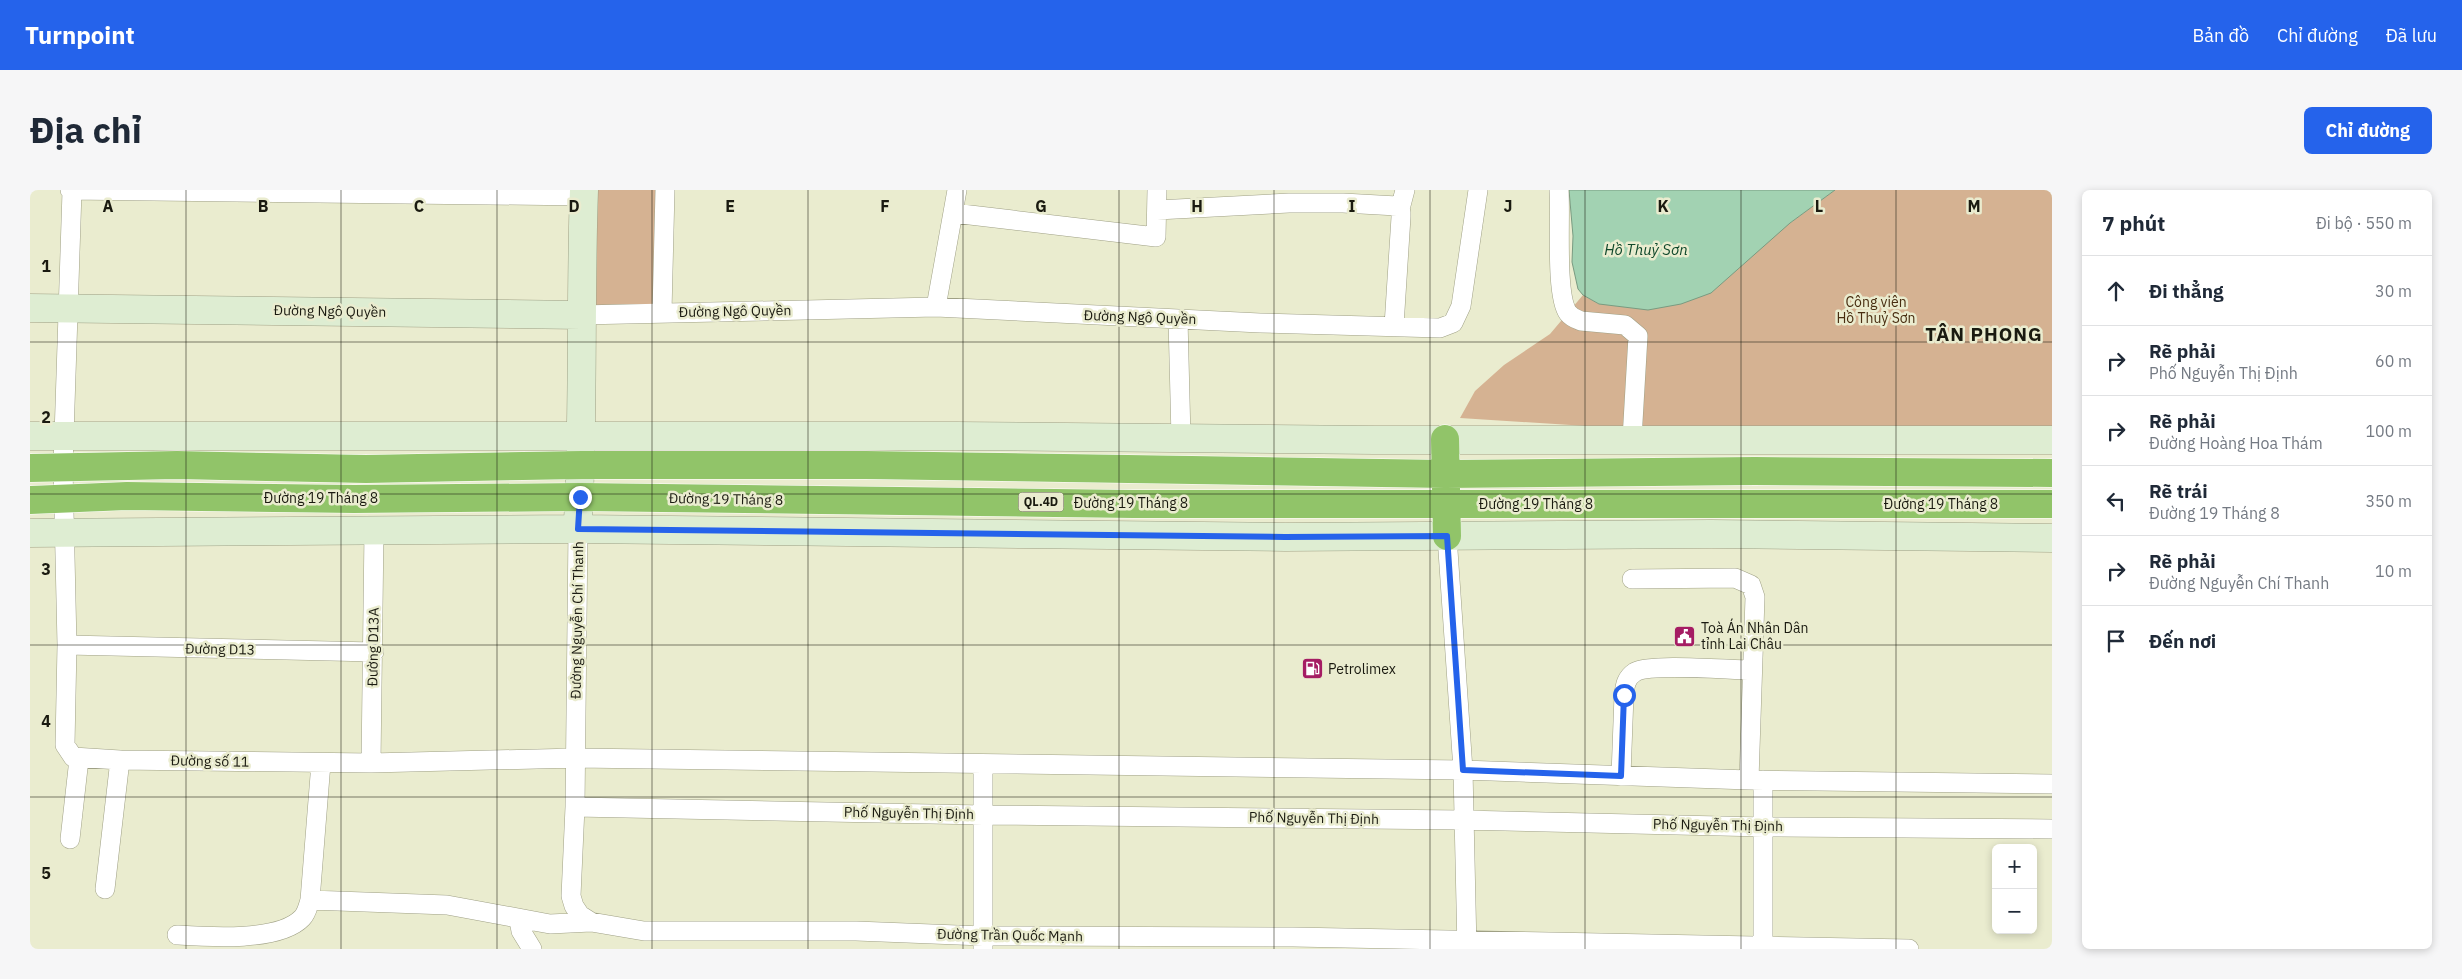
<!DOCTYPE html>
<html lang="vi">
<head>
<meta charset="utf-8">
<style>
	body { margin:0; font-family:"IBM Plex Sans",sans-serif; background:#f6f6f7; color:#1f2937 }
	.controls { position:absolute; right:15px; bottom:15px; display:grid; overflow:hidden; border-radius:8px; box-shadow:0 2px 8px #0003 }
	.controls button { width:45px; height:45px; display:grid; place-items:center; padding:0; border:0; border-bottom:1px solid #e0e1e3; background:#fff; color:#1f2937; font:25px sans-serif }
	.stop { position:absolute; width:15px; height:15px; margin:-11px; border:4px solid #2563eb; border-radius:50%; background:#fff }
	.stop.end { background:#2563eb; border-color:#fff; box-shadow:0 1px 5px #0008 }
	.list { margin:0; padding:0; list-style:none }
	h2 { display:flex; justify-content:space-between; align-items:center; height:65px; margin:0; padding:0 20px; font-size:21px }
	h2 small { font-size:16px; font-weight:400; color:#747a83 }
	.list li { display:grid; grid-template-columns:32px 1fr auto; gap:15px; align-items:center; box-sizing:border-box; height:70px; padding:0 20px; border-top:1px solid #e0e1e3 }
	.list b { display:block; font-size:19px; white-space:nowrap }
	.list p { margin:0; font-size:16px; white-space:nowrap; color:#747a83 }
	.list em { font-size:16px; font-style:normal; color:#747a83 }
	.icon { flex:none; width:28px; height:28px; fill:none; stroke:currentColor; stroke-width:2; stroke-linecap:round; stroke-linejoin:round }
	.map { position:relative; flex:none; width:2022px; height:759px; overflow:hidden; border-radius:8px }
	header { display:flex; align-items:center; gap:30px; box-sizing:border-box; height:70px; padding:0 25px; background:#2563eb; color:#fff }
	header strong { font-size:24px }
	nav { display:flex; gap:28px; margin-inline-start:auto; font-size:18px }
	.intro { display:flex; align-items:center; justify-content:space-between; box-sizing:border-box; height:120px; padding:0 30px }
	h1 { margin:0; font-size:35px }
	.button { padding:12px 22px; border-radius:8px; background:#2563eb; color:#fff; font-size:18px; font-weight:700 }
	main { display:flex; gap:30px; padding:0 30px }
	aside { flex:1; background:#fff; border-radius:8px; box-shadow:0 2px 8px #0003 }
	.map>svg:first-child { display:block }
</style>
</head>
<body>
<header>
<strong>Turnpoint</strong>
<nav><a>Bản đồ</a><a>Chỉ đường</a><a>Đã lưu</a></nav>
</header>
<div class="intro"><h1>Địa chỉ</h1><a class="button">Chỉ đường</a></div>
<main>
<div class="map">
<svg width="2022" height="759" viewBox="0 0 2022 759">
	<rect width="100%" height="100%" fill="#eaeccf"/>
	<!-- green -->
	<path fill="#d5b292" d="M 565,0 L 627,0 L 627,118 L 564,119 Z
		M 1805,0 L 2022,0 L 2022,236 L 1666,243 L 1430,228 L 1445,201 L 1474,175 L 1520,144 L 1553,105 L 1569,114 L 1760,33 Z"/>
	<!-- water -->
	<path fill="#a2d2b2" stroke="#799b81" d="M 1539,0 L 1805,0 L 1760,33 L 1681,103 L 1651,114 L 1618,120 L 1569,114 L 1553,105 L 1548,99 L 1542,72 L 1543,46 Z"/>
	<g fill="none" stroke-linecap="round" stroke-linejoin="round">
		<defs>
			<path id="street" d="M 40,0 L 554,6
				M 1529,0 C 1531,26 1525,105 1538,123 C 1542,128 1546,129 1551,131 L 1595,135 L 1608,146 L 1602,249
				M 42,1 L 33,277 L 37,455 L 35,555 L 43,567 L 90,570 L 341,573 L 546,568 L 1433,580 L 1719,590 L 2022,594
				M 1370,19 L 1375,0
				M 1127,20 L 1259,13 L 1313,13 L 1367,16 L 1371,22 L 1371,27 L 1364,136
				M 923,23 L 1126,47 L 1127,0
				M 906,117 L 927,0
				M 632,122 L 635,0
				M 551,125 L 906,117 L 1230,133 L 1410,138 L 1423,133 L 1431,116 L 1448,0
				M 1148,129 L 1151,248
				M 548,339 L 545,617 L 541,706 L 544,716 L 550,725 L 561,732 L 614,741 L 826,741 L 953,746 L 1263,747 L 1879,759
				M 1417,346 L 1433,580 L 1437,759
				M 1602,389 L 1705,388 L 1721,395 L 1725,407 L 1719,590
				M 37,455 L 344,462
				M 341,573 L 344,341
				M 1591,586 L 1594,505 C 1595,495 1596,488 1605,482 C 1621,473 1699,480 1721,480
				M 545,617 L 953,625 L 1433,630 L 1734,637 L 2022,639
				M 40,649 L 49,569
				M 75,699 L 90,570
				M 280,710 L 417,715 L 520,734 L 561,732
				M 489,730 L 491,741 L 502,759
				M 147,745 C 178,747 249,752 272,728 C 277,723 278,716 280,710 L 291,573
				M 1733,755 L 1733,590
				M 953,759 L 953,575"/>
			<path id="secondary" d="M 0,118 L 551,125
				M 0,246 L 926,246 L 1344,250 L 2022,250
				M 548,331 C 554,221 550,110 554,0
				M 0,343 L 548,339 L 1255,347 L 1681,344 L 2022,348"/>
			<path id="highway" d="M 1415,249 L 1417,346
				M 0,278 L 147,275 L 336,279 L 552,275 L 836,275 L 1415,284 L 1725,281 L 2022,283
				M 0,310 L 97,306 L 324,309 L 550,307 L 1103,314 L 2022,314"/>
		</defs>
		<!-- street casing -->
		<use href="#street" stroke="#9fa085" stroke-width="20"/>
		<!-- secondary casing -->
		<use href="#secondary" stroke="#9fa085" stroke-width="29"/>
		<!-- highway casing -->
		<use href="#highway" stroke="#fff" stroke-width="29"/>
		<!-- street -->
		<use href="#street" stroke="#fff" stroke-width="19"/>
		<!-- secondary -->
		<use href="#secondary" stroke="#deedd2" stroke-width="28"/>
		<!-- highway -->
		<use href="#highway" stroke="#91c469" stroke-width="28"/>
	</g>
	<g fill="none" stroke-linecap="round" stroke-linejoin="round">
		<!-- route -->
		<path stroke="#2563eb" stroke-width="6" d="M 550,307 L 548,339 L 1255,347 L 1417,346 L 1433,580 L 1591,586 L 1594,505"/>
	</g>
	<!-- grid -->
	<path fill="none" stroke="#1a1a10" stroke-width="1" stroke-opacity="0.55" d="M 156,0 L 156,759M 311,0 L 311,759M 467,0 L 467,759M 622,0 L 622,759M 778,0 L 778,759M 933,0 L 933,759M 1089,0 L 1089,759M 1244,0 L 1244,759M 1400,0 L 1400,759M 1555,0 L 1555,759M 1711,0 L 1711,759M 1866,0 L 1866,759M 0,152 L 2022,152M 0,304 L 2022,304M 0,455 L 2022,455M 0,607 L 2022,607"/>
	<!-- icons -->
	<defs>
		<symbol id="civic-square" viewBox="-11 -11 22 22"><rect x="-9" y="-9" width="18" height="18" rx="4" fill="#a51c63" stroke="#eaeccf"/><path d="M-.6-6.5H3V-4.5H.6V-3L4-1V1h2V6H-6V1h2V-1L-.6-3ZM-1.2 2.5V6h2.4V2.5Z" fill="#fff"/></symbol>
		<symbol id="fuel-square" viewBox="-11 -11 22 22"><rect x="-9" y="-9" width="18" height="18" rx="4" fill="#a51c63" stroke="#eaeccf"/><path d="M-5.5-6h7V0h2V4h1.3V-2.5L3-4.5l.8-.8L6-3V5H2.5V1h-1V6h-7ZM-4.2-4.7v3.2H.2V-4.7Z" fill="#fff"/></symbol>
	</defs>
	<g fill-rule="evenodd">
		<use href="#civic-square" x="1642" y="434" width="25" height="25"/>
		<use href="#fuel-square" x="1270" y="466" width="25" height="25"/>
	</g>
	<g text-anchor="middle" stroke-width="5" stroke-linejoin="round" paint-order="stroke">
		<!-- shield labels -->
		<rect fill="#eaeccf" stroke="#585949" stroke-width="1" x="988.5" y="302.5" width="45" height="19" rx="4"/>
		<g font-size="12" font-weight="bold" fill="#1a1a10">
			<text x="1011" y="316">QL.4D</text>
		</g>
		<!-- park labels -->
		<g font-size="14" fill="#482d10" stroke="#eaeccf">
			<text x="1846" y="117">Công viên<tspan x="1846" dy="16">Hồ Thuỷ Sơn</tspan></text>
		</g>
		<!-- street labels -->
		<g font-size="14" fill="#1a1a10" stroke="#eaeccf">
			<text transform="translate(300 121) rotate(1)" y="5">Đường Ngô Quyền</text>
			<text transform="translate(705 121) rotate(-1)" y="5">Đường Ngô Quyền</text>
			<text transform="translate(1110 127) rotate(2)" y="5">Đường Ngô Quyền</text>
			<text x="291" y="313">Đường 19 Tháng 8</text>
			<text transform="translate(696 309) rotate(1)" y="5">Đường 19 Tháng 8</text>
			<text x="1101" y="318">Đường 19 Tháng 8</text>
			<text x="1506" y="319">Đường 19 Tháng 8</text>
			<text x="1911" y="319">Đường 19 Tháng 8</text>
			<text transform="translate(547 430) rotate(-89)" y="5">Đường Nguyễn Chí Thanh</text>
			<text transform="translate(343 457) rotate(-89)" y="5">Đường D13A</text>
			<text transform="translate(190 459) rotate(1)" y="5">Đường D13</text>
			<text transform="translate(180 571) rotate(1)" y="5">Đường số 11</text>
			<text transform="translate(879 623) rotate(1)" y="5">Phố Nguyễn Thị Định</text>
			<text transform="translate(1284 628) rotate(1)" y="5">Phố Nguyễn Thị Định</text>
			<text transform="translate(1688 635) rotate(1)" y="5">Phố Nguyễn Thị Định</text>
			<text transform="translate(980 745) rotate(1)" y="5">Đường Trần Quốc Mạnh</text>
		</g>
		<!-- poi labels -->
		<g font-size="14" fill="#1a1a10" stroke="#eaeccf" text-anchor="start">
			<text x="1671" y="443">Toà Án Nhân Dân<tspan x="1671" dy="16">tỉnh Lai Châu</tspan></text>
			<text x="1298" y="484">Petrolimex</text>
		</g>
		<!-- water labels -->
		<g font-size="15" font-style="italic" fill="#0f482b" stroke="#eaeccf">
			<text x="1616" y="65">Hồ Thuỷ Sơn</text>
		</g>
		<!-- district labels -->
		<g font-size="19" font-weight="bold" letter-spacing="1" fill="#1a1a10" stroke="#eaeccf">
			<text x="1954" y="151">TÂN PHONG</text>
		</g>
	</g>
	<g font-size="16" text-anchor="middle" font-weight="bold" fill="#1a1a10" stroke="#eaeccf" stroke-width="5" stroke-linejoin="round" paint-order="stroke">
		<text x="78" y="22">A</text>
		<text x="233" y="22">B</text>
		<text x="389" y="22">C</text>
		<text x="544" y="22">D</text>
		<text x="700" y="22">E</text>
		<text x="855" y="22">F</text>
		<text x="1011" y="22">G</text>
		<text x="1167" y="22">H</text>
		<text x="1322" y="22">I</text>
		<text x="1478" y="22">J</text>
		<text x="1633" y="22">K</text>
		<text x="1789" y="22">L</text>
		<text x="1944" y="22">M</text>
		<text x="16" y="82">1</text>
		<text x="16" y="233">2</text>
		<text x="16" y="385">3</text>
		<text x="16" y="537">4</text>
		<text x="16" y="689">5</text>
	</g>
</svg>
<div class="controls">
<button>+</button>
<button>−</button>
</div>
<div class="stop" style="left:1594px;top:505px"></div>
<div class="stop end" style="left:550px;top:307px"></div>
</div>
<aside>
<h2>7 phút<small>Đi bộ · 550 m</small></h2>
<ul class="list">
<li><svg class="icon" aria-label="ahead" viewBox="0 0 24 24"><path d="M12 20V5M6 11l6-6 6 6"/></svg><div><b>Đi thẳng</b></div><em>30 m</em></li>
<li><svg class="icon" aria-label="right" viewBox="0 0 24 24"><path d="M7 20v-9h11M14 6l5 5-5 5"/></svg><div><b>Rẽ phải</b><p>Phố Nguyễn Thị Định</p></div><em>60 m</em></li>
<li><svg class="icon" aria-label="right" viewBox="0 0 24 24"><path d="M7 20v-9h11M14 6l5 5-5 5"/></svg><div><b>Rẽ phải</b><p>Đường Hoàng Hoa Thám</p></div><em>100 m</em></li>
<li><svg class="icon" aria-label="left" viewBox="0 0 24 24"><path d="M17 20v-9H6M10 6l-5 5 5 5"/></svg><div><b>Rẽ trái</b><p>Đường 19 Tháng 8</p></div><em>350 m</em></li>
<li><svg class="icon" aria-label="right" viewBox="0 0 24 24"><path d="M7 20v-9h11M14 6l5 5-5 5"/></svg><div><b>Rẽ phải</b><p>Đường Nguyễn Chí Thanh</p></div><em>10 m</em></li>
<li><svg class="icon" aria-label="arrive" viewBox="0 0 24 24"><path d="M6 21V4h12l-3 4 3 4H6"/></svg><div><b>Đến nơi</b></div></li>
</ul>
</aside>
</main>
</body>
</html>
